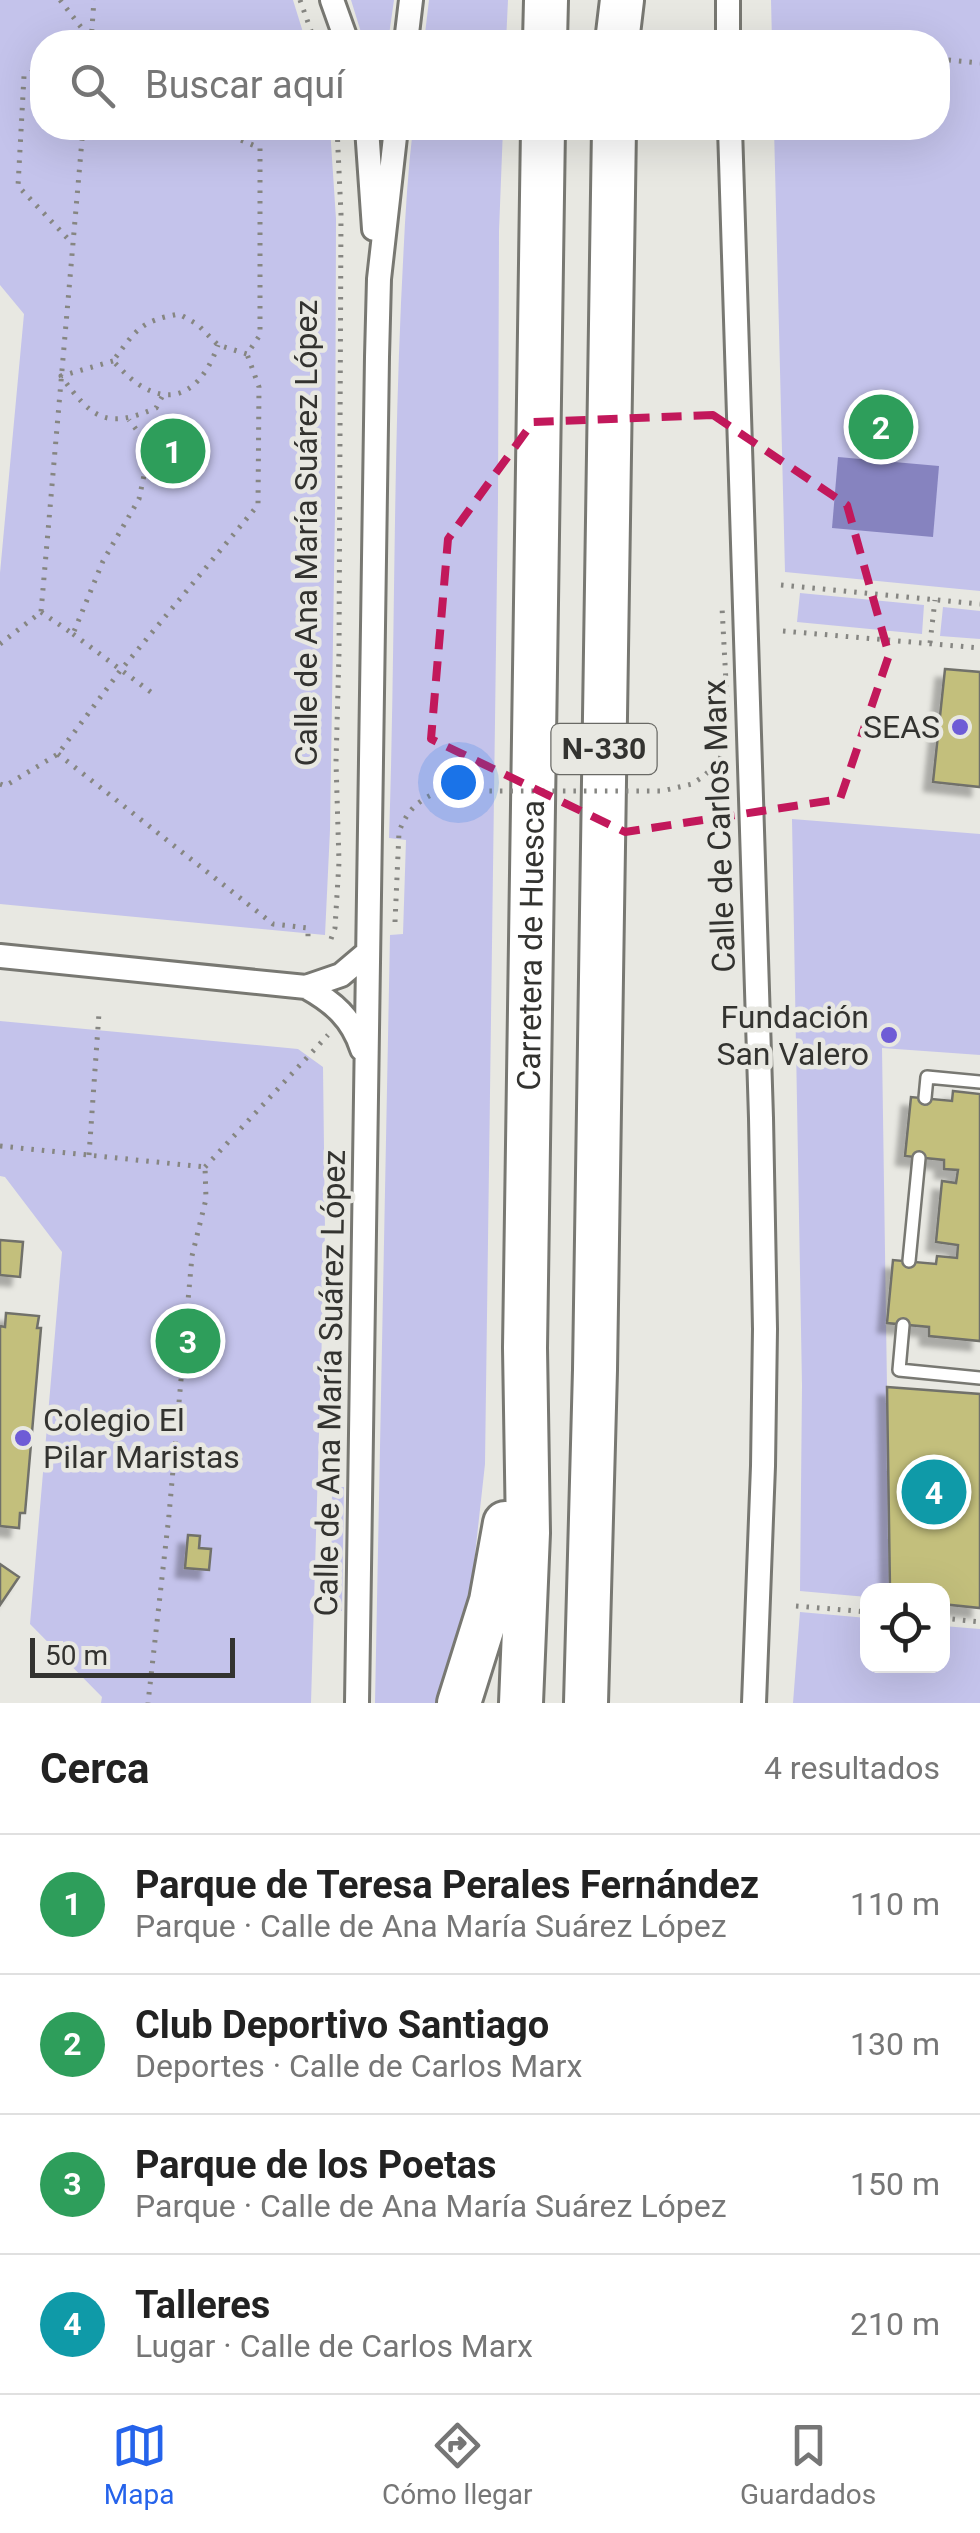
<!DOCTYPE html>
<html lang="es">
<head>
<meta charset="utf-8">
<style>
	body { margin:0; font-family:Roboto,sans-serif; background:#f2f2f2; color:#222 }
	.controls { position:absolute; right:30px; bottom:30px; display:grid; overflow:hidden; border-radius:20px; box-shadow:0 10px 40px #0002 }
	.controls button { width:90px; height:90px; display:grid; place-items:center; padding:0; border:0; border-bottom:2px solid #e0e0e0; background:#fff; color:#222; font:50px sans-serif }
	.scale { position:absolute; left:30px; bottom:25px; width:205px; box-sizing:border-box; padding-left:10px; border:5px solid #333330; border-top:0; font-size:28px; line-height:35px; white-space:nowrap; color:#333330; -webkit-text-stroke:8px #e8e8e2; paint-order:stroke }
	.you { position:absolute; left:458px; top:782px; width:35px; height:35px; margin:-25px; border:8px solid #fff; border-radius:50%; background:#1a73e8; box-shadow:0 0 0 15px #1a73e833 }
	.badge { display:grid; place-items:center; width:65px; height:65px; border-radius:50%; background:#2563eb; color:#fff; font-size:32px; font-weight:700 }
	.pin { position:absolute; translate:-50% -50%; border:5px solid #fff; box-shadow:0 2px 10px #0006 }
	.list { margin:0; padding:0; list-style:none }
	h2 { display:flex; justify-content:space-between; align-items:center; height:130px; margin:0; padding:0 40px; font-size:42px }
	h2 small { font-size:32px; font-weight:400; color:#767676 }
	.list li { display:grid; grid-template-columns:65px 1fr auto; gap:30px; align-items:center; box-sizing:border-box; height:140px; padding:0 40px; border-top:2px solid #e0e0e0 }
	.list b { display:block; font-size:38px; white-space:nowrap }
	.list p { margin:0; font-size:32px; white-space:nowrap; color:#767676 }
	.list em { font-size:32px; font-style:normal; color:#767676 }
	.icon { flex:none; width:55px; height:55px; fill:none; stroke:currentColor; stroke-width:2; stroke-linecap:round; stroke-linejoin:round }
	.map { position:relative; flex:none; width:980px; height:1703px; overflow:hidden }
	.search { position:absolute; background:#fff; box-shadow:0 10px 40px #0002; left:30px; right:30px; top:30px; height:110px; display:flex; align-items:center; gap:25px; box-sizing:border-box; padding:0 35px; border-radius:40px; color:#767676; font-size:38px }
	.sheet { height:690px; background:#fff }
	nav { display:flex; justify-content:space-around; align-items:center; box-sizing:border-box; height:140px; border-top:2px solid #e0e0e0; background:#fff; font-size:28px; color:#767676 }
	nav a { display:grid; justify-items:center; gap:5px }
	nav .on { color:#2563eb }
	.map>svg:first-child { display:block }
</style>
</head>
<body>
<div class="map">
<svg width="980" height="1703" viewBox="0 0 980 1703">
	<defs>
		<filter id="shadow"><feDropShadow dx="-9" dy="9" stdDeviation="2.5" flood-color="#0004"/></filter>
	</defs>
	<rect width="100%" height="100%" fill="#e8e8e2"/>
	<!-- green -->
	<path fill="#c4c3eb" d="M 0,0 L 293,0 L 306,42 L 42,42 L 42,128 L 330,128 L 336,219 L 335,511 L 330,830 L 325,935 L 0,904 L 0,573 L 24,314 L 0,285 Z
		M 351,0 L 394,0 L 388,42 L 364,42 Z
		M 429,0 L 508,0 L 506,42 L 424,42 Z
		M 771,0 L 980,0 L 980,591 L 785,572 L 774,128 L 938,128 L 938,42 L 772,42 Z
		M 413,128 L 503,128 L 499,231 L 498,499 L 485,1464 L 470,1600 L 442,1703 L 375,1703 L 390,935 L 403,934 L 406,840 L 389,838 C 395,660 393,481 401,303 C 404,244 406,186 413,128 Z
		M 800,593 L 924,605 L 922,634 L 797,622 Z
		M 943,607 L 980,611 L 980,639 L 940,636 Z
		M 792,819 L 980,834 L 980,1055 L 882,1048 L 890,1590 L 868,1590 L 867,1597 L 800,1591 L 802,1386 Z
		M 0,1021 L 298,1049 L 323,1067 L 325,1231 L 311,1703 L 101,1703 L 102,1697 L 30,1624 L 62,1252 L 5,1177 L 0,1176 Z
		M 332,1487 L 344,1487 L 342,1611 L 331,1610 Z
		M 800,1612 L 867,1618 L 868,1666 L 942,1666 L 943,1626 L 980,1629 L 980,1703 L 793,1703 Z"/>
	<!-- water -->
	<path fill="#8683bf" d="M 838,457 L 939,466 L 933,537 L 832,528 Z"/>
	<!-- building -->
	<path fill="#c3bf7b" stroke="#71716b" stroke-width="2.5" filter="url(#shadow)" d="M 945,669 L 980,672 L 980,787 L 933,782 Z
		M 953,1091 L 980,1094 L 980,1341 L 929,1336 L 929,1327 L 887,1323 L 893,1260 L 936,1264 L 937,1256 L 957,1258 L 958,1245 L 936,1242 L 942,1181 L 956,1183 L 958,1170 L 944,1169 L 944,1160 L 905,1156 L 911,1097 L 952,1101 Z
		M 0,1240 L 23,1242 L 20,1277 L 0,1275 Z
		M 6,1313 L 39,1316 L 37,1328 L 41,1328 L 25,1513 L 20,1513 L 19,1528 L 0,1526 L 0,1326 L 5,1327 Z
		M 887,1387 L 980,1394 L 980,1608 L 942,1604 L 942,1590 L 890,1590 Z
		M 188,1535 L 200,1536 L 199,1548 L 211,1549 L 209,1570 L 185,1568 Z
		M 0,1564 L 19,1577 L 0,1605 Z"/>
	<g fill="none" stroke-linecap="round" stroke-linejoin="round">
		<defs>
			<path id="lane" d="M 925,1098 L 927,1077 L 980,1082
				M 909,1261 L 919,1158
				M 903,1325 L 899,1370 L 980,1378"/>
			<path id="street" d="M 332,0 L 347,42
				M 728,0 L 728,42
				M 406,42 L 411,0
				M 367,128 L 374,229
				M 730,128 L 761,1118 L 765,1329 L 763,1466 L 754,1703
				M 0,956 L 306,987 L 341,975 L 367,953
				M 306,987 C 333,1002 352,1018 362,1049
				M 357,1703 L 377,357 L 379,279 L 396,128"/>
			<g id="highway">
				<path d="M 545,42 L 546,0"/>
				<path d="M 617,42 L 622,0"/>
				<path d="M 459,1703 L 491,1601 L 505,1523"/>
				<path id="s1" d="M 521,1703 L 528,1533 L 525,1348 L 543,128"/>
				<path d="M 586,1703 L 595,1370 L 614,128"/>
			</g>
		</defs>
		<!-- lane casing -->
		<use href="#lane" stroke="#787872" stroke-width="16"/>
		<!-- street casing -->
		<use href="#street" stroke="#787872" stroke-width="28"/>
		<!-- highway casing -->
		<use href="#highway" stroke="#787872" stroke-width="48"/>
		<!-- path -->
		<path stroke="#868682" stroke-width="5" stroke-dasharray="2.5 8" stroke-linecap="butt" d="M 60,0 L 91,40 L 87,42
			M 300,0 L 315,42
			M 91,42 L 94,0
			M 938,59 L 980,63
			M 42,66 L 24,76 L 18,186 L 72,243
			M 212,128 L 260,148 L 260,335 L 247,354 L 218,345 L 197,324 L 179,314 C 140,321 136,330 113,361 C 121,369 129,378 138,384 C 178,411 205,383 218,345
			M 113,361 L 61,376 C 92,418 105,430 156,408 L 163,395
			M 781,585 L 980,604
			M 41,612 L 73,634 L 103,561 L 139,499 L 146,466 L 142,437 L 129,420
			M 783,631 L 980,648
			M 73,634 L 152,693
			M 930,643 L 935,600
			M 0,644 L 41,612 L 83,128
			M 58,754 L 273,924 L 308,928 L 308,939
			M 0,784 L 5,786 L 58,754 L 120,671 L 258,505 L 259,387 L 247,354
			M 331,939 L 335,928 L 339,862 L 336,762 L 339,653 L 341,214 L 337,128
			M 0,1146 L 205,1167 L 206,1199 L 192,1256 L 169,1515 L 148,1703
			M 89,1155 L 99,1013
			M 205,1167 L 328,1035
			M 796,1606 L 868,1612
			M 942,1618 L 980,1622"/>
		<!-- lane -->
		<use href="#lane" stroke="#fff" stroke-width="11"/>
		<!-- street -->
		<use href="#street" stroke="#fff" stroke-width="22"/>
		<!-- highway -->
		<use href="#highway" stroke="#fff" stroke-width="42"/>
		<!-- path-bridge -->
		<path stroke="#868682" stroke-width="5" stroke-dasharray="2.5 8" stroke-linecap="butt" d="M 395,922 L 399,832 C 407,810 419,799 441,791 L 662,791 L 692,784 L 704,776 L 719,761 L 726,743 L 728,720 L 722,607"/>
	</g>
	<!-- marked area -->
	<path fill="none" stroke="#c2185b" stroke-width="8" stroke-dasharray="20 12" stroke-linejoin="round" d="M 713,415 L 847,505 L 889,655 L 840,799 L 625,832 L 431,739 L 448,539 L 533,422 Z"/>
	<!-- markers -->
	<g fill="#6e5cd6" stroke="#e8e8e2" stroke-width="4">
		<circle cx="960" cy="727" r="10"/>
		<circle cx="889" cy="1035" r="10"/>
		<circle cx="23" cy="1438" r="10"/>
	</g>
	<g text-anchor="middle" stroke-width="9" stroke-linejoin="round" paint-order="stroke">
		<!-- shield labels -->
		<rect fill="#e8e8e2" stroke="#696965" stroke-width="2.5" x="551.5" y="724" width="105" height="50" rx="8"/>
		<g font-size="30" font-weight="bold" fill="#333330">
			<text x="604" y="759">N-330</text>
		</g>
		<!-- street labels -->
		<g font-size="32" fill="#333330" stroke="#e8e8e2">
			<text transform="translate(306 533) rotate(-90)" y="11">Calle de Ana María Suárez López</text>
			<text transform="translate(719 826) rotate(-92)" y="11">Calle de Carlos Marx</text>
			<text dy="11" stroke="none"><textPath href="#s1" startOffset="758">Carretera de Huesca</textPath></text>
			<text transform="translate(330 1383) rotate(-89)" y="11">Calle de Ana María Suárez López</text>
		</g>
		<!-- poi labels -->
		<g font-size="32" fill="#333330" stroke="#e8e8e2" text-anchor="end">
			<text x="940" y="738">SEAS</text>
			<text x="869" y="1028">Fundación<tspan x="869" dy="37">San Valero</tspan></text>
			<text x="43" y="1431" text-anchor="start">Colegio El<tspan x="43" dy="37">Pilar Maristas</tspan></text>
		</g>
	</g>
</svg>
<div class="controls">
<button><svg class="icon" aria-label="locate" viewBox="0 0 24 24"><circle cx="12" cy="12" r="6"/><path d="M12 2v4M12 18v4M2 12h4M18 12h4"/></svg></button>
</div>
<div class="scale">50 m</div>
<div class="you"></div>
<div class="pin badge" style="left:173px;top:451px;background:#2e9e5b">1</div>
<div class="pin badge" style="left:881px;top:427px;background:#2e9e5b">2</div>
<div class="pin badge" style="left:188px;top:1341px;background:#2e9e5b">3</div>
<div class="pin badge" style="left:934px;top:1492px;background:#0f9aa8">4</div>
<div class="search"><svg class="icon" aria-label="search" viewBox="0 0 24 24"><circle cx="10" cy="10" r="6"/><path d="M15 15l6 6"/></svg>Buscar aquí</div>
</div>
<section class="sheet">
<h2>Cerca<small>4 resultados</small></h2>
<ul class="list">
<li><span class="badge" style="background:#2e9e5b">1</span><div><b>Parque de Teresa Perales Fernández</b><p>Parque · Calle de Ana María Suárez López</p></div><em>110 m</em></li>
<li><span class="badge" style="background:#2e9e5b">2</span><div><b>Club Deportivo Santiago</b><p>Deportes · Calle de Carlos Marx</p></div><em>130 m</em></li>
<li><span class="badge" style="background:#2e9e5b">3</span><div><b>Parque de los Poetas</b><p>Parque · Calle de Ana María Suárez López</p></div><em>150 m</em></li>
<li><span class="badge" style="background:#0f9aa8">4</span><div><b>Talleres</b><p>Lugar · Calle de Carlos Marx</p></div><em>210 m</em></li>
</ul>
</section>
<nav>
<a class="on"><svg class="icon" aria-label="map" viewBox="0 0 24 24"><path d="M3 6l6-2 6 2 6-2v14l-6 2-6-2-6 2zM9 4v14M15 6v14"/></svg>Mapa</a>
<a><svg class="icon" aria-label="directions" viewBox="0 0 24 24"><path d="M12 3l9 9-9 9-9-9zM9 14v-3h6M13 9l2 2-2 2"/></svg>Cómo llegar</a>
<a><svg class="icon" aria-label="saved" viewBox="0 0 24 24"><path d="M7 4h10v16l-5-4-5 4z"/></svg>Guardados</a>
</nav>
</body>
</html>
